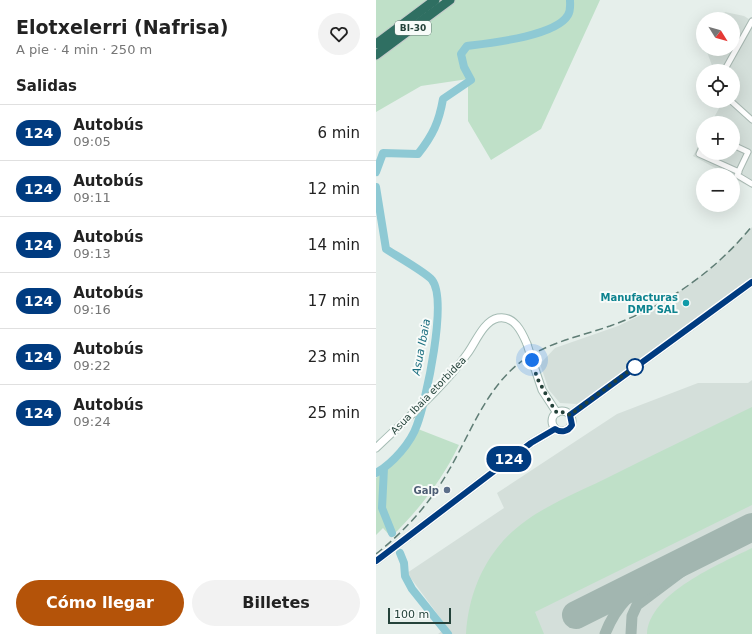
<!DOCTYPE html>
<html lang="es">
<head>
<meta charset="utf-8">
<style>
	:root { --surface:#fff; --page:#f2f2f2; --text:#222; --muted:#767676; --line:#e0e0e0; --accent:#b45309 }
	body { margin:0; font-family:"DejaVu Sans",sans-serif; background:var(--page); color:var(--text); height:100vh; display:flex; flex-direction:column; font-size:15px; white-space:nowrap }
	* { box-sizing:border-box; margin:0 }
	p { font-size:13px; color:var(--muted) }
	.icon { flex:none; width:22px; height:22px; fill:none; stroke:currentColor; stroke-width:2; stroke-linecap:round; stroke-linejoin:round }
	.map { position:relative; flex:1; overflow:hidden }
	.details { display:flex; flex-direction:column; background:var(--surface); width:376px }
	.details>* { flex:none }
	.badge { padding:0 8px; border-radius:13px; font-size:14px; line-height:26px }
	.needle { width:26px; rotate:127deg }
	.fabs { position:absolute; left:320px; top:12px; display:grid; gap:8px }
	.fabs a { display:grid; place-items:center; width:44px; height:44px; border-radius:50%; background:var(--surface); box-shadow:0 4px 16px #0002; font-size:20px }
	.scale { position:absolute; left:12px; bottom:10px; width:63px; box-sizing:border-box; padding-left:4px; border:2px solid #24423a; border-top:0; font-size:11px; line-height:14px; white-space:nowrap; color:#24423a; -webkit-text-stroke:3px #f7fbf9; paint-order:stroke }
	.you { position:absolute; width:20px; height:20px; margin:-10px; border:3px solid #fff; border-radius:50%; background:#1a73e8; box-shadow:0 0 0 6px #1a73e833 }
	.map>.badge { position:absolute; translate:-50% -50%; box-shadow:0 0 0 2px #fff }
	h2 { padding:0 16px; font-size:15px; line-height:36px }
	.round { display:grid; place-items:center; flex:none; width:42px; height:42px; border-radius:21px; background:var(--page) }
	.head { display:flex; align-items:center; justify-content:space-between; height:68px; padding:0 16px }
	h1 { font-size:19px; font-weight:700; line-height:30px }
	.button { display:flex; gap:8px; margin-top:auto; padding:8px 16px }
	.button a { flex:1; height:46px; border-radius:24px; background:var(--accent); color:#fff; font-size:16px; font-weight:700; line-height:46px; text-align:center }
	.button a+a { background:var(--page); color:var(--text) }
	ul { padding:0; list-style:none }
	li { display:flex; align-items:center; gap:12px; height:56px; padding:0 16px; border-top:1px solid var(--line) }
	li div { flex:1 }
	li b { display:block; font-size:15px }
	li em { font-style:normal }
	li .badge { min-width:44px; font-weight:700; text-align:center }
	main { display:flex; flex:1; min-height:0 }
	.map>svg:first-child { display:block }
	.built { fill:#d4dfda }
	.green { fill:#bfe0c8 }
	.lines { fill:none; stroke-linecap:round; stroke-linejoin:round }
	.river { stroke:#8ec9d4; stroke-width:8 }
	.taxiway { stroke:#a2b6b0; stroke-width:11 }
	.runway { stroke:#a2b6b0; stroke-width:28 }
	.street-casing { stroke:#a8b8b2; stroke-width:7 }
	.secondary-casing { stroke:#a4bbb3; stroke-width:9 }
	.highway-casing { stroke:#c2cac8; stroke-width:11 }
	.street { stroke:#fff; stroke-width:5 }
	.secondary { stroke:#fff; stroke-width:7 }
	.highway { stroke:#2f6f62; stroke-width:9 }
	.rail { stroke:#5f7d75; stroke-width:1.5; stroke-dasharray:8 4; stroke-linecap:butt }
	.secondary-bridge-casing { stroke:#a4bbb3; stroke-width:9; stroke-linecap:butt }
	.secondary-bridge { stroke:#fff; stroke-width:7 }
	.line-casing { stroke:#fff; stroke-width:9 }
	.line { stroke:#003b80; stroke-width:6 }
	.walk { stroke:#24423a; stroke-width:4; stroke-dasharray:0 7.2 }
	.culture-dot { fill:#0f9aa8; stroke:#f7fbf9; stroke-width:1.5 }
	.stop-dot { fill:#fff; stroke:#003b80; stroke-width:2 }
	.service-dot { fill:#5c6f8a; stroke:#f7fbf9; stroke-width:1.5 }
	.labels { text-anchor:middle; stroke-width:4; stroke-linejoin:round; paint-order:stroke }
	.shield { fill:#f7fbf9; stroke:#637a73; stroke-width:1 }
	.shield-label { font-size:9px; font-weight:bold; fill:#24423a }
	.culture-label { font-size:10px; font-weight:bold; fill:#0d838f; stroke:#f7fbf9; text-anchor:end }
	.street-label { font-size:10px; fill:#24423a; stroke:#f7fbf9 }
	.service-label { font-size:10px; font-weight:bold; fill:#4e5e75; stroke:#f7fbf9; text-anchor:end }
	.water-label { font-size:11px; font-style:italic; fill:#1c6f80; stroke:#f7fbf9 }
</style>
</head>
<body>
<main>
<section class="details">
<div class="head"><div><h1>Elotxelerri (Nafrisa)</h1><p>A pie · 4 min · 250 m</p></div><a class="round"><svg class="icon" aria-label="heart" viewBox="0 0 24 24"><path d="M12 20l-8-8c-3-5 5-10 8-4 3-6 11-1 8 4z"/></svg></a></div>
<h2>Salidas</h2>
<ul>
<li><span class="badge" style="background:#003b80;color:#fff">124</span><div><b>Autobús</b><p>09:05</p></div><em>6 min</em></li>
<li><span class="badge" style="background:#003b80;color:#fff">124</span><div><b>Autobús</b><p>09:11</p></div><em>12 min</em></li>
<li><span class="badge" style="background:#003b80;color:#fff">124</span><div><b>Autobús</b><p>09:13</p></div><em>14 min</em></li>
<li><span class="badge" style="background:#003b80;color:#fff">124</span><div><b>Autobús</b><p>09:16</p></div><em>17 min</em></li>
<li><span class="badge" style="background:#003b80;color:#fff">124</span><div><b>Autobús</b><p>09:22</p></div><em>23 min</em></li>
<li><span class="badge" style="background:#003b80;color:#fff">124</span><div><b>Autobús</b><p>09:24</p></div><em>25 min</em></li>
</ul>
<div class="button"><a>Cómo llegar</a><a>Billetes</a></div>
</section>
<div class="map">
<svg width="376" height="634" viewBox="0 0 376 634">
	<rect width="100%" height="100%" fill="#e6efeb"/>
	<!-- built -->
	<path class="built" d="M349,12L368,16L376,21V188L357,178V175H352L317,156L327,137V153H357V123H335L347,101H357V71H338L330,49H357V19H345Z
		M376,227V281L201,404L184,403L173,390L164,364L179,348L242,326L284,306L339,265Z
		M376,380V634H62L71,627L31,573L128,508L121,493L241,414L322,383H372Z"/>
	<!-- green -->
	<path class="green" d="M0,0H224L165,129L115,160L92,121V79L45,86L0,112Z
		M376,407V505L159,612L168,634H90C92,602 102,572 122,547C150,511 198,495 237,475C283,452 330,429 376,407Z
		M42,429L83,445C66,480 43,510 15,537L7,528L0,535V478L26,456Z
		M376,548V634H271C273,593 344,564 376,548Z"/>
	<g class="lines">
		<!-- river -->
		<path class="river" d="M0,172L7,153L42,154C57,135 63,122 67,99L95,80L88,67L85,54L91,46C115,43 180,36 192,15C195,10 194,5 194,0
			M0,187L10,249C19,255 51,273 56,280C72,300 50,401 41,425C35,443 16,464 0,473
			M8,468L6,508L16,533
			M24,553L28,563L29,576L36,589L72,634"/>
		<!-- taxiway -->
		<path class="taxiway" d="M229,634C240,605 258,589 284,573
			M255,634L256,616L261,605L337,548L357,537"/>
		<!-- runway -->
		<path class="runway" d="M200,615L376,527"/>
		<defs>
			<path id="street" d="M348,71L376,21
				M355,101L376,120
				M327,145L323,154L363,172
				M357,145L372,152L361,175L376,184"/>
			<path id="secondary" d="M156,360L166,390L181,413
				M176 421a10 10 0 1 1 20 0a10 10 0 1 1-20 0Z
				M194,415L376,282
				M0,448C29,420 68,387 91,354C99,344 107,321 122,318C138,315 146,332 151,344
				M0,561L155,443L179,429"/>
			<path id="highway" d="M0,44L59,0
				M0,55L74,0"/>
		</defs>
		<!-- street casing -->
		<use href="#street" class="street-casing"/>
		<!-- secondary casing -->
		<use href="#secondary" class="secondary-casing"/>
		<!-- highway casing -->
		<use href="#highway" class="highway-casing"/>
		<!-- street -->
		<use href="#street" class="street"/>
		<!-- secondary -->
		<use href="#secondary" class="secondary"/>
		<!-- highway -->
		<use href="#highway" class="highway"/>
		<!-- rail -->
		<path class="rail" d="M0,554C29,531 55,502 73,470C94,434 109,391 142,364C169,343 202,337 234,326C289,306 339,272 376,226"/>
		<defs>
			<path id="secondary-bridge" d="M151,344L156,360"/>
		</defs>
		<!-- secondary-bridge casing -->
		<use href="#secondary-bridge" class="secondary-bridge-casing"/>
		<!-- secondary-bridge -->
		<use href="#secondary-bridge" class="secondary-bridge"/>
	</g>
	<g class="lines">
		<defs>
			<path id="line" d="M0,561L155,443L179,429C185,433 192,432 196,425L194,415L376,282"/>
		</defs>
		<!-- line casing -->
		<use href="#line" class="line-casing"/>
		<!-- line -->
		<use href="#line" class="line"/>
		<!-- walk -->
		<path class="walk" d="M156,360L161,378L178,409L181,413L189,412L194,415L261,365L259,367"/>
	</g>
	<!-- markers -->
	<circle class="culture-dot" cx="310" cy="303" r="4"/>
	<circle class="stop-dot" cx="259" cy="367" r="8"/>
	<circle class="service-dot" cx="71" cy="490" r="4"/>
	<g class="labels">
		<!-- shield labels -->
		<rect class="shield" x="19" y="21" width="36" height="14" rx="3"/>
		<g class="shield-label">
			<text x="37" y="31">BI-30</text>
		</g>
		<!-- culture labels -->
		<g class="culture-label">
			<text x="302" y="301">Manufacturas<tspan x="302" dy="12">DMP SAL</tspan></text>
		</g>
		<!-- street labels -->
		<g class="street-label">
			<text transform="translate(52 395) rotate(-46)" y="4">Asua Ibaia etorbidea</text>
		</g>
		<!-- service labels -->
		<g class="service-label">
			<text x="63" y="494">Galp</text>
		</g>
		<!-- water labels -->
		<g class="water-label">
			<text transform="translate(45 347) rotate(-79)" y="4">Asua Ibaia</text>
		</g>
	</g>
</svg>
<div class="fabs">
<a><svg class="needle" viewBox="-14 -14 28 28"><path d="M0-13l5 13h-10z" fill="#e53935"/><path d="M0 13l5-13h-10z" fill="#767676"/></svg></a>
<a><svg class="icon" aria-label="locate" viewBox="0 0 24 24"><circle cx="12" cy="12" r="6"/><path d="M12 2v4M12 18v4M2 12h4M18 12h4"/></svg></a>
<a>+</a>
<a>−</a>
</div>
<div class="scale">100 m</div>
<div class="you" style="left:156px;top:360px"></div>
<b class="badge" style="left:133px;top:459px;background:#003b80;color:#fff">124</b>
</div>
</main>
</body>
</html>
